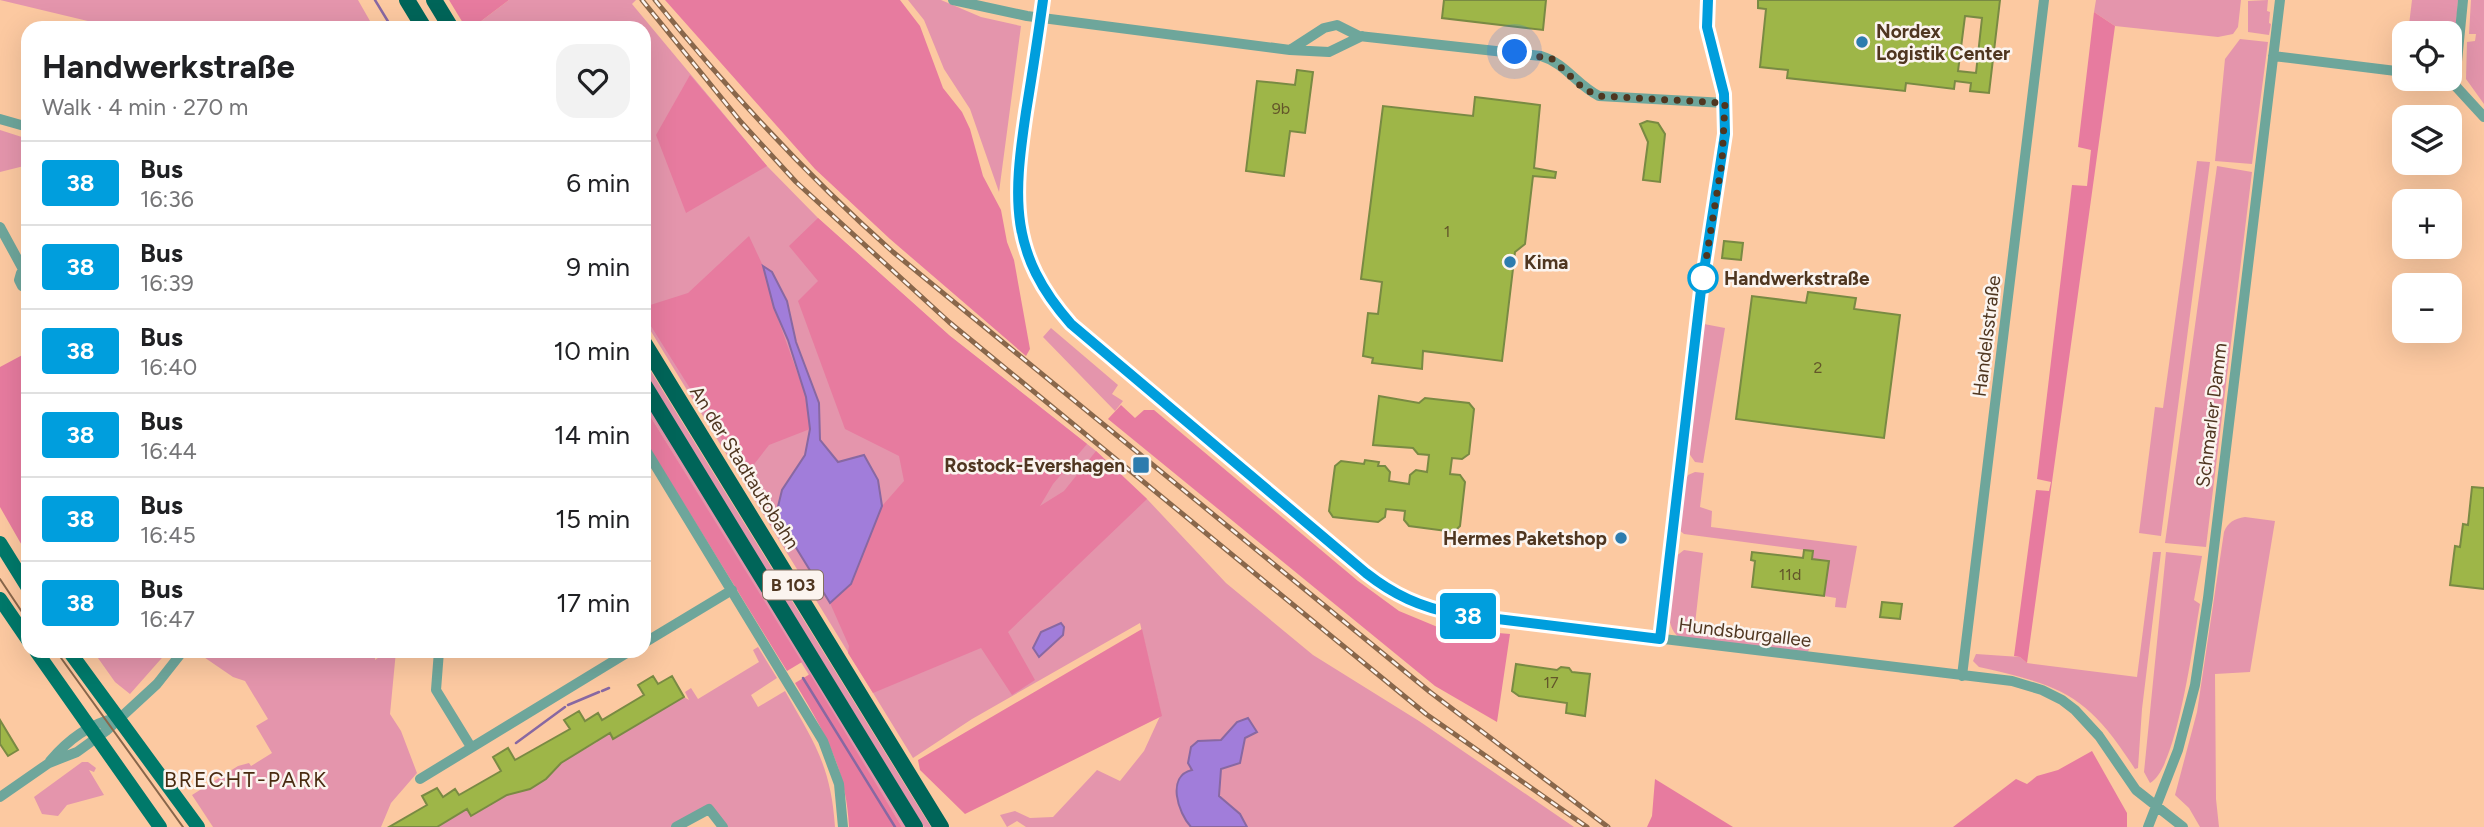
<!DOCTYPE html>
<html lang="en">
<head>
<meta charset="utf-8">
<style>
	:root { --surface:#fff; --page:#f2f2f2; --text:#202124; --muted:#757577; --line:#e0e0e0 }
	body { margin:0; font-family:Figtree,sans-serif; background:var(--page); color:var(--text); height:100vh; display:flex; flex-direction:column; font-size:26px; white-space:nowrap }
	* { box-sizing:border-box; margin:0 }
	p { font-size:23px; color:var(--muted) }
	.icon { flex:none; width:38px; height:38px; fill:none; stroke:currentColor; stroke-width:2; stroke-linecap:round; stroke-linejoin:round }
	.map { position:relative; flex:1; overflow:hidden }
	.side { position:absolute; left:21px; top:21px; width:630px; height:637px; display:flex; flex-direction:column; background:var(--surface); border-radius:21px; box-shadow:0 7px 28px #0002 }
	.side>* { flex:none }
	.badge { padding:0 14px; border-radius:5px; font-size:24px; line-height:46px }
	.controls { position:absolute; left:2392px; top:21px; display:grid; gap:14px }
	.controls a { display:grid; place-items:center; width:70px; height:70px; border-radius:14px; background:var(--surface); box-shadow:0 7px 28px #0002; font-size:35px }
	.you { position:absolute; width:35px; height:35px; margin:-18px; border:5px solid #fff; border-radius:50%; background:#1a73e8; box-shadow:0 0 0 10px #1a73e833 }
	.map>.badge { position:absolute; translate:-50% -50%; box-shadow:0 0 0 4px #fff }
	.round { display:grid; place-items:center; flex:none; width:74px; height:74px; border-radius:21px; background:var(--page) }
	.headline { display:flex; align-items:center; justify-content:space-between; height:119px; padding:0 21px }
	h1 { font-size:33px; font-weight:700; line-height:52px }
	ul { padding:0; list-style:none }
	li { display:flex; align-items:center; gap:21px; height:84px; padding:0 21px; border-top:2px solid var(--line) }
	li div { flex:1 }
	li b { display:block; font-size:26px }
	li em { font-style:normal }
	li .badge { min-width:77px; font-weight:700; text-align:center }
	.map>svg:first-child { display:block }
	.green { fill:#e495ac }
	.forest { fill:#e77b9f }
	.water { fill:#a17dda; stroke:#8868a2; stroke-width:2 }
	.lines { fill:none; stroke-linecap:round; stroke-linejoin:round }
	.stream { stroke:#8868a2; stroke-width:2.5 }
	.building { fill:#9eb648; stroke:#798a43; stroke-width:2; fill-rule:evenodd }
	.minor { stroke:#6ea69b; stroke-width:10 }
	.major { stroke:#00796a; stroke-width:14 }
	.highway { stroke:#006559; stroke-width:16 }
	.tram { stroke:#89674b; stroke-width:2 }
	.rail-casing { stroke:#89674b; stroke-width:5 }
	.rail { stroke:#fbf4ef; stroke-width:2.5; stroke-dasharray:8; stroke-linecap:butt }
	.line-casing { stroke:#fff; stroke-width:16 }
	.line { stroke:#009edd; stroke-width:10 }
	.walk { stroke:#4f3620; stroke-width:7; stroke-dasharray:0 12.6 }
	.poi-dot { fill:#2d7cae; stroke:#fbf4ef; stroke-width:2.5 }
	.stop-dot { fill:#fff; stroke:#009edd; stroke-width:3.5 }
	.labels { text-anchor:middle; stroke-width:5; stroke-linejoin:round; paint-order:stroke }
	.number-label { font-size:16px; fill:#63562a }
	.shield { fill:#fbf4ef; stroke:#836f5e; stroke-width:2 }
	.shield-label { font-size:18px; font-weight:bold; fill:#4f3620 }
	.poi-label { font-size:19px; font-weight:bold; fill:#4f3620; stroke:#fbf4ef; text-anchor:start }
	.stop-label { font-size:19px; font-weight:bold; fill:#4f3620; stroke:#fbf4ef; text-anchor:start }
	.street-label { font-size:19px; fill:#4f3620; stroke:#fbf4ef }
	.neighbourhood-label { font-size:21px; letter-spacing:2px; fill:#492b10; stroke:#fbf4ef }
</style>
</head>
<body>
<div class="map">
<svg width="2484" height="827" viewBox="0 0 2484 827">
	<rect width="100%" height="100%" fill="#fcc9a1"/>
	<!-- green -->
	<path class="green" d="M0,0H358L374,28H117Z
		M509,0H636L632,4L767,166L818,218L950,336L1096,451L1147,499L1226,583L1313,655L1419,721L1574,827H1247L1240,814L1219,796L1221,740L1198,741L1192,770L1188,825L1191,827H1026L1017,821L1007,827L1000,815L1015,811L1030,818L1053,817L1097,770L1120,781L1144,751L1161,714L1140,623L972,719L913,758L644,320V28H472Z
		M908,0H941L981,17L1021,26L999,192L970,109L944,69L924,20Z
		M2096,0H2241L2238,27L2233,34L2218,37L2115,26L2094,12Z
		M2268,0L2267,11L2270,12L2269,23L2271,24L2269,35L2248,32V1Z
		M2412,0H2458L2454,52L2450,64V33H2408Z
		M2471,0H2484V104L2466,79L2467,42L2475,41L2476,34H2469Z
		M2240,39L2268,42L2252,164L2215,161L2225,59Z
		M0,130L28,139V165L0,172Z
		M2197,161L2210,162L2161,536L2139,533L2155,407L2163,408Z
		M2217,166L2252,172L2206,547L2165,543Z
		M1704,324L1725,328L1703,463L1695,462L1688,452V445Z
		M1051,328L1118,385L1112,394L1123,401L1115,411L1043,337Z
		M644,360L931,827H924L644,371Z
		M644,398L908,827H902L644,406Z
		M1695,472L1704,473L1700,507L1712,511L1711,527L1857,546L1846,608L1835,607L1836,598L1824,596L1828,561L1812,559L1813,551L1684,534L1679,530L1684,484L1688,475Z
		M2245,517L2275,521L2250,672L2215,674L2216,799L2219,827H2200L2189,808L2175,795L2197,712L2224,532C2228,522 2234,519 2245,517Z
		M1684,550L1703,553L1695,624L1698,625V629L1811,642L1808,652L1679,637C1660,624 1672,578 1675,557Z
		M2153,552H2161L2142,709L2138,768L2135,769C2087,694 2063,686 1979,667L1973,661L1976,654L2020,657L2027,663L2137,677Z
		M2166,552L2202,556L2194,600L2200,604C2194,637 2177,770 2150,783L2144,772Z
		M758,647L777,678L751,695L758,707L785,691C814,742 831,766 835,827H723L714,812L676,827H437L444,823L443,820L467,809L472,816L507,795L530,788L546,779L561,763L597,742L596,739L610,733L614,739L631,725L633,727L684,697L689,700L685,692L691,688L698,699L759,662L753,650Z
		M93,651H168L130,694L115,682Z
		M195,651H375V660L388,651H396L390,714L401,731L417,773L391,803L381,827H213L192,795L238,766L249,763L251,766L272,753L256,726L268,719L245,681L233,677Z
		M82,762H88L96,768L94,772L89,770L104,795L67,805L58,816L42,814L34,797Z"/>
	<!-- forest -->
	<path class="forest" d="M449,0H509L472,28H466Z
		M665,0H900L920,26L943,88L962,112L970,129L983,176L1001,210L1007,242L1014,260L1030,349L1026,356L890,239L815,169Z
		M2094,12L2115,26L2027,663L2020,657L2014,656L2036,490L2049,491L2051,482L2037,479L2072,185L2087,186L2091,150L2078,147Z
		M690,75L767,166L686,213L656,135Z
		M818,218L950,336L1087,444L1053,484L1040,506L1064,491L1096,451L1147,499L1008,632L1035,680L1012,695L981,648L873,693L848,653L849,646L830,603L851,584L882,506L904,481L899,456L845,429L798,301L818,281L789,246Z
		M749,236L763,266L774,308L806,397L810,429L769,445L745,476L644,315V307L688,293Z
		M28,352L25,435L28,437V556L0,507V367Z
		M1121,405L1135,418L1144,410H1154L1358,581L1399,611L1440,628L1510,634L1497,722L1435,686L1108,419Z
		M644,406L802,662L787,671L644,439Z
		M1142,629L1162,716L965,814L920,770L918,760Z
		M810,674L893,812L902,827H849C846,768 825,733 795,683Z
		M2092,751L2127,813V827H1953L2016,779L2027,784L2037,776L2058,770Z
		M1655,779L1733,827H1647L1652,816Z"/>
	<!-- water -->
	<path class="water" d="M763,266L772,272L787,301L796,342L819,403L820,440L838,462L864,455L878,480L882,506L851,584L830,603L776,515L782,490L805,455L810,429L806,397L788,340L774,308Z
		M1061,623L1064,627L1063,635L1039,657L1033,648L1041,632Z
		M1248,718L1257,732L1245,738L1240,763L1221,769L1219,796L1240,814L1247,827H1191C1178,813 1166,776 1192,770L1188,763L1191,747L1198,741L1221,740L1237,722Z"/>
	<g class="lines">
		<!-- stream -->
		<path class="stream" d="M375,0L392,28
			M803,678L895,827
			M602,691L609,688
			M568,705L599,692
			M516,743L565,707"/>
	</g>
	<!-- building -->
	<path class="building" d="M1444,0H1546L1543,30L1442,18Z
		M1758,0H2000L1989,93L1970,91L1971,83L1955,81L1954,89L1906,83L1905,91L1787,78L1788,70L1760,67L1766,9L1758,8ZM1965,16L1982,18L1976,73L1958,71Z
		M1297,70L1313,72L1305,133L1290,131L1284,176L1246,171L1257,81L1295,85Z
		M1475,97L1540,105L1534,168L1556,172L1555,178L1533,176L1525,244L1515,252L1502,361L1423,351L1422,369L1372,363L1373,358L1363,356L1368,313L1378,314L1382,282L1361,279L1383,106L1473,116Z
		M1647,121L1658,123L1665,134L1660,182L1643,180L1648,142L1640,124Z
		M1724,241L1743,243L1741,260L1722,258Z
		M1808,292L1856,298L1854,309L1900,315L1884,438L1736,419L1752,296L1806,303Z
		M1379,396L1419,403L1425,398L1469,403L1474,409L1469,454L1462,459L1452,458L1450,474L1460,475L1465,482L1460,526L1454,532L1409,526L1404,520L1405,511L1386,509L1385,517L1378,522L1333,517L1329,511L1335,466L1341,461L1364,464L1365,460L1379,462L1378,466H1385L1390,472L1389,481L1409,484L1410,475L1416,470L1427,472L1429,455L1418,454L1413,448L1373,445Z
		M2472,487L2484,488V589L2450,585L2455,546L2460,547L2463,524L2468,525Z
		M1804,550L1813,551L1812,559L1829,561L1824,596L1752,587L1755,561L1751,560L1752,552L1803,558Z
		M1882,602L1902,604L1900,619L1880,617Z
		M1516,664L1557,670L1561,667L1569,668L1572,672L1590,674L1585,716L1566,713L1567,703L1519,696L1512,691Z
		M653,676L658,684L672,676L684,697L613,739L610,733L561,763L546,779L530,789L507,795L471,816L467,809L437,827H389L427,805L422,796L437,788L443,797L455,789L459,795L501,771L493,757L508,748L515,760L570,729L564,720L579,711L585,721L598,713L602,720L644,695L638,685Z
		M0,720L18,750L8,756L0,744Z"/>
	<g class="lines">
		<!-- minor -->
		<path class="minor" d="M953,0L1027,16L1290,50L1329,52L1362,36
			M1043,0L1016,187C1016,248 1043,297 1086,339L1390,591L1419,605L1456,614L2012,681L2042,690L2062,700L2075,710L2099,736L2136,790L2183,827
			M1290,50L1324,28L1337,25L1359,36L1541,56C1565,63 1577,85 1599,96L1725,103
			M2273,56L2404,72
			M2450,80L2484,117
			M2455,82L2463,0
			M0,119L28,127
			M0,227L24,271
			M28,269L21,273L19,280L22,286L28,289
			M644,447L823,741L839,784L843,827
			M1660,639L1701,290L1725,134L1724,94L1707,27L1708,0
			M644,643L732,590
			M439,651L436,690L471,747
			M1962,676L2044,0
			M50,761C69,739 89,724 117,718
			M420,779L630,651
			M0,797L49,763L77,752L106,731L157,684L183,651
			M676,827L709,809L723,827
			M2148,827L2178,750L2195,685L2208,598L2280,0"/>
		<!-- major -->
		<path class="major" d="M0,543L28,588
			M0,599L28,640
			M36,651L160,827
			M69,651L198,827"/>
		<!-- highway -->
		<path class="highway" d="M407,0L424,28
			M434,0L451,28
			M644,343L941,827
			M644,385L915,827"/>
		<!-- tram -->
		<path class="tram" d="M0,579L28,621
			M56,651L183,827"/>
		<defs>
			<path id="rail" d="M642,0L741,122L796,182L949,322L1426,714L1587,827
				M655,0C728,90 806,175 893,252L1430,692L1608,827"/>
		</defs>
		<!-- rail casing -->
		<use href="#rail" class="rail-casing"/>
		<!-- rail -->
		<use href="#rail" class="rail"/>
	</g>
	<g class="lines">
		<defs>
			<path id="line" d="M1043,0C1038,37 1032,75 1026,112C1013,199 1009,254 1071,324L1366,573C1394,595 1420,607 1456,614L1660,639L1701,290L1725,134L1724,94L1707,27L1708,0"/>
		</defs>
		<!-- line casing -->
		<use href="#line" class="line-casing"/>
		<!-- line -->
		<use href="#line" class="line"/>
		<!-- walk -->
		<path class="walk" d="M1515,52L1552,59L1584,89L1599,96L1725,103L1722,162L1703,278"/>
	</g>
	<!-- markers -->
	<g class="poi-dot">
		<circle cx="1862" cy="42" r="7"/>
		<circle cx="1510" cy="262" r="7"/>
		<rect x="1132" y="456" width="18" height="18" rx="3.5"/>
		<circle cx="1621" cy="538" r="7"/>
	</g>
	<circle class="stop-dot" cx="1703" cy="278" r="14"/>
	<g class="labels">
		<!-- number labels -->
		<g class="number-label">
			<text x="1281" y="114">9b</text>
			<text x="1447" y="237">1</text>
			<text x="1818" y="373">2</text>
			<text x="1790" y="580">11d</text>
			<text x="1551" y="688">17</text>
		</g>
		<!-- shield labels -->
		<rect class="shield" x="763" y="570.5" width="60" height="29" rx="5"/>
		<g class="shield-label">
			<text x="793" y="591">B 103</text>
		</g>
		<!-- poi labels -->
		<g class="poi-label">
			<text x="1876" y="38">Nordex<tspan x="1876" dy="22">Logistik Center</tspan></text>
			<text x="1524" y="269">Kima</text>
			<text x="1125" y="472" text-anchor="end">Rostock-Evershagen</text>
			<text x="1607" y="545" text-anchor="end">Hermes Paketshop</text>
		</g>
		<!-- stop labels -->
		<g class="stop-label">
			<text x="1724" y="285">Handwerkstraße</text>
		</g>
		<!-- street labels -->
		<g class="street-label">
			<text transform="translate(1986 336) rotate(-83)" y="7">Handelsstraße</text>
			<text transform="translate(2211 415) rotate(-83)" y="7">Schmarler Damm</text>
			<text transform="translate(745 467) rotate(58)" y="7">An der Stadtautobahn</text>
			<text transform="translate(1745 632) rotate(7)" y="7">Hundsburgallee</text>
		</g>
		<!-- neighbourhood labels -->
		<g class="neighbourhood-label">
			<text x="246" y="787">BRECHT-PARK</text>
		</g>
	</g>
</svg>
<div class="controls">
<a><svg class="icon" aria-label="locate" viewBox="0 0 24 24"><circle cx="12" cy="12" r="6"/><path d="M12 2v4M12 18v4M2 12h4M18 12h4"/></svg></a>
<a><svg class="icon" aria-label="layers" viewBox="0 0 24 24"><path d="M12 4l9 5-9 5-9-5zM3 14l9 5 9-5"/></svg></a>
<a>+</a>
<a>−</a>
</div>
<div class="you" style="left:1515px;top:52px"></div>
<b class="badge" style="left:1468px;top:616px;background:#009edd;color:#fff">38</b>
<section class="side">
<div class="headline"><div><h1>Handwerkstraße</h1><p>Walk · 4 min · 270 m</p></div><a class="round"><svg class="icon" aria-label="heart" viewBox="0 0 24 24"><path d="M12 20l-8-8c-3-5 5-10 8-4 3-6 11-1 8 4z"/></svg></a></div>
<ul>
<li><span class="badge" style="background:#009edd;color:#fff">38</span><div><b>Bus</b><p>16:36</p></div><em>6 min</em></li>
<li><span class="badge" style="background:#009edd;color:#fff">38</span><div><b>Bus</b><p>16:39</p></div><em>9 min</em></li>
<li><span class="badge" style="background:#009edd;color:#fff">38</span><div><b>Bus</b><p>16:40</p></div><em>10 min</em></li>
<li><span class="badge" style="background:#009edd;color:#fff">38</span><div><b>Bus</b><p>16:44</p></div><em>14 min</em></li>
<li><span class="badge" style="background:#009edd;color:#fff">38</span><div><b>Bus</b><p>16:45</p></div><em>15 min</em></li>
<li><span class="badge" style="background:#009edd;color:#fff">38</span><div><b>Bus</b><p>16:47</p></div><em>17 min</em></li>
</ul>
</section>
</div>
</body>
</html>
